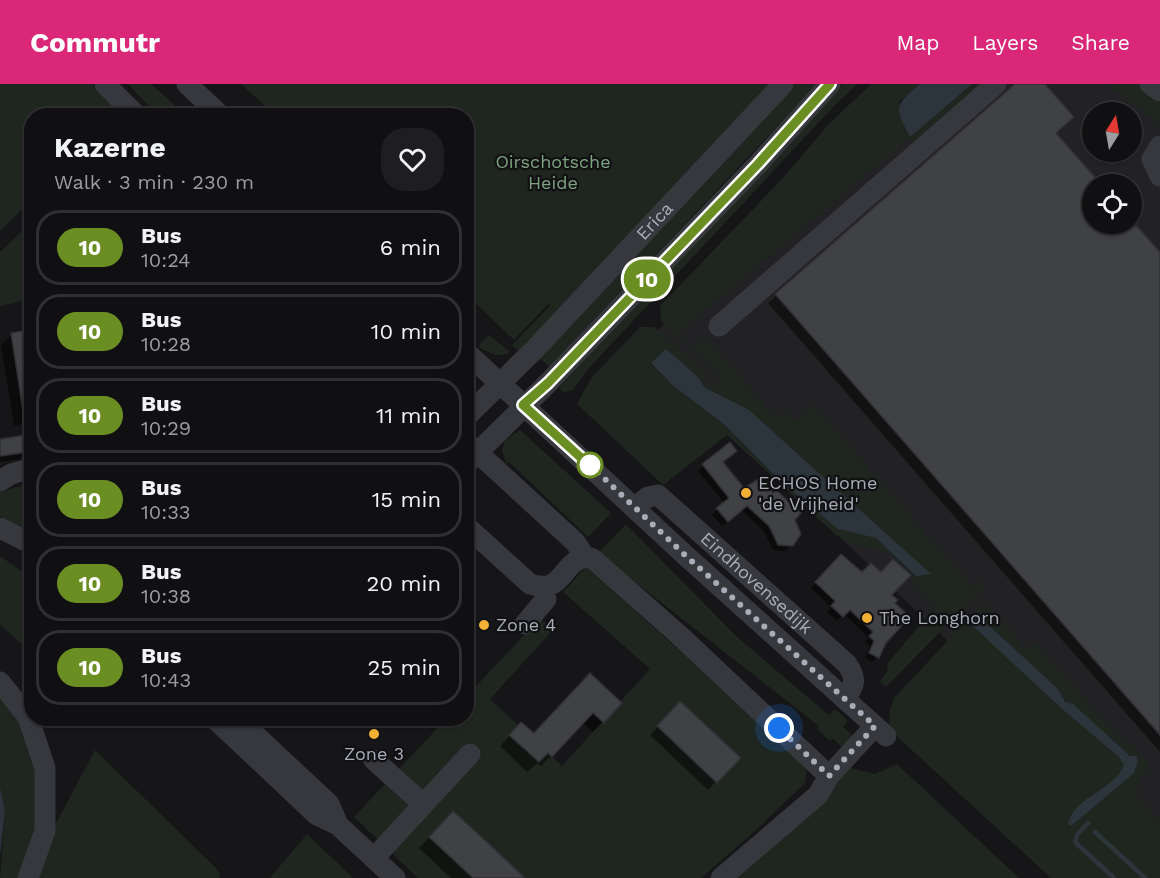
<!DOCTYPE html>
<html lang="en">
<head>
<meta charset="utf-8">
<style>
	:root { --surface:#101012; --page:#1e1e20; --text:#f1f3f6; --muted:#9c9d9f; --line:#303032; --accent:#db2777 }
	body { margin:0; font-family:"Work Sans",sans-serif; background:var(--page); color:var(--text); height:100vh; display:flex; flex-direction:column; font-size:22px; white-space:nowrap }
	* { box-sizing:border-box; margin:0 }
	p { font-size:20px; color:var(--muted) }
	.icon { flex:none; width:33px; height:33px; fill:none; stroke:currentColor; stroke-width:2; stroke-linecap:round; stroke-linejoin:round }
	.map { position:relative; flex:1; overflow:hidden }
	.panel { position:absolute; left:24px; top:24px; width:450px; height:618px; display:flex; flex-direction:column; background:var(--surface); border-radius:24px; box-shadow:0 2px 4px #0004,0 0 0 2px var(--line) }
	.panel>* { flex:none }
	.badge { padding:0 12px; border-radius:20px; font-size:21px; line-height:39px }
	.needle { width:39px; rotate:11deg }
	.tools { position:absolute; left:1082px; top:18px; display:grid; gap:12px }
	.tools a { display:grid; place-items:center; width:60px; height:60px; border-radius:50%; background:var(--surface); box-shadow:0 2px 4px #0004,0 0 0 2px var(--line); font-size:30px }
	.you { position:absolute; width:30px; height:30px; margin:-15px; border:4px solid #fff; border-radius:50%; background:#1a73e8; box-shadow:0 0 0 9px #1a73e833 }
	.map>.badge { position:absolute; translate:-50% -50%; box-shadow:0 0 0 3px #fff }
	.round { display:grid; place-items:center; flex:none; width:63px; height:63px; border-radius:24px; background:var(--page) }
	.summary { display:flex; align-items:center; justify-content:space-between; height:102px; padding:0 30px }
	h1 { font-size:28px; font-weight:700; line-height:45px }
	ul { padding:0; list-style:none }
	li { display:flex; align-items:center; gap:18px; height:75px; margin:0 12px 9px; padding:0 18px; border:3px solid var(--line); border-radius:24px }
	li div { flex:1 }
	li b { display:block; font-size:22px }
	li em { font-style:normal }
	li .badge { min-width:66px; font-weight:700; text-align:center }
	header { display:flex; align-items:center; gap:36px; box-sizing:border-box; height:84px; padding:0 30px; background:var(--accent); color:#fff }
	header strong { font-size:28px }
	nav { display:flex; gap:33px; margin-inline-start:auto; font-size:21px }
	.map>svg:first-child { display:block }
	.built { fill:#222225; fill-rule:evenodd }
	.green { fill:#1e261f; fill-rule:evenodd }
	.water { fill:#2c353c }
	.shadow { fill:#0007 }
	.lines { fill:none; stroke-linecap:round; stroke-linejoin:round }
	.stream { stroke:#2c353c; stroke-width:4.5 }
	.building { fill:#404145; stroke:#303034; stroke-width:1.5 }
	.minor { stroke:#37383d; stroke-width:21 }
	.line-casing { stroke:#fff; stroke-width:14 }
	.line { stroke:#6b8e23; stroke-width:9 }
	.walk { stroke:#a8adb8; stroke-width:6; stroke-dasharray:0 10.8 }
	.stop-dot { fill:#fff; stroke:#6b8e23; stroke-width:3 }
	.poi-dot { fill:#f2b134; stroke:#111113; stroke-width:2 }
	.labels { text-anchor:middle; stroke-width:4.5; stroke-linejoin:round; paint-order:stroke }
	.park-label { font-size:18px; fill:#7fa381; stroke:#111113 }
	.street-label { font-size:18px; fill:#a8adb8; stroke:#111113 }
	.poi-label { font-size:18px; fill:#a8adb8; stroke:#111113; text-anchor:start }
</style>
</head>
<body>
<header>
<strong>Commutr</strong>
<nav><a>Map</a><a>Layers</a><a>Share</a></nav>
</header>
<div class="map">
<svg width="1160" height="794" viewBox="0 0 1160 794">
	<rect width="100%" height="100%" fill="#161618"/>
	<!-- built -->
	<path class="built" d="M936,0H1160V762L641,261ZM1092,28H1131V68H1092ZM1092,100H1131V140H1092Z"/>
	<!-- green -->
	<path class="green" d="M0,0H92L123,30L32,32L31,117L0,147Z
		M128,0H151L186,31H157Z
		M241,0H775L519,267L512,261L551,221L548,220L514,256L467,211L466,32L275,31Z
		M794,0H817L550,283L539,274Z
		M843,0H858L835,21L589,284L573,306L564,309L559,304L787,56Z
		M871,0H920L899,18L910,52L972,0H983L915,59L910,53L679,248L692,264L705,253L776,334L785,327L796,336L813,321L973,504L982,498L985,502L886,603L880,597L888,587L887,580L936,522L912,500L916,493L888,468L851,460L836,451L727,351L663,401L577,320L592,293L640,243H654L707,291L703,296L712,304L723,294L661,237L660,222L783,94L829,40ZM666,265L697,292L705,304L718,309L921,493L876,454L838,445L777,394L725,341L672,301L651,280Z
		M1107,0H1142L1160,16V42L1117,5L1113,7Z
		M31,138V215L0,222V168Z
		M489,251L510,268C499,275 488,269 478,262Z
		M520,346L611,429L588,453L509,378L506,380L502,366L505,356Z
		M31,399V448L0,432V408Z
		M626,440L737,553L829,631L835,625L848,637L843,643L859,657L847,667L833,655L830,657L817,645L819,642L598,469Z
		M0,472L31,494V568L0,541Z
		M586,483L802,676L807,685L805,699L754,748L701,794H418L354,733L446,635L466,634L467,612L540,534L553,546L490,615L562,682L650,585L563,508Z
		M984,518L1025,565L1034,558L1097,629L1149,679L1150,685L1137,696L1141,702L1133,708L1160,739V794H1051L889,645L890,625L894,614Z
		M0,600L37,667L35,757L21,794H0L5,727L0,703Z
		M95,666L216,784L220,790L219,794H34L54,743Z
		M897,680L1019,794H721L839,681L875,690Z
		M307,750L353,794H270Z"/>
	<!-- water -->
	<path class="water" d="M920,0H972L910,53C894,22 894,22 920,0Z
		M666,265L697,292L705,304L749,326L931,490L916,492L876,454L838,445L777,394L725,341L672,301L651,279Z
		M975,534L982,535L1058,605L1065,618L1073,620L1130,672H1136L1138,676L1134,689L1071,742L1068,740C1074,712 1115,706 1124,681L1119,673L1061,624L973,542Z
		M0,703L5,727L0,772Z"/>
	<!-- shadow -->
	<path class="shadow" d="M1017,0H1043L1054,49L1099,100H1092V140H1131V137L1160,170V668L768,219Z
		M12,250L32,277V337L14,342L1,261Z
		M0,356L27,367L19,375L0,378Z
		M730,360L722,379L744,406L793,436L791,461L786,467L773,466L764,447L741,426L722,442L712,431L724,419L698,387Z
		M841,472L890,511L884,559L873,578L865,574L870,562L865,558L869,554L844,530L837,537L827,528L831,523L811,504Z
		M580,601L620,619L593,648L582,638L541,682L537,679L527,688L500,662L521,640L533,651Z
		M680,620L738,674L708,706L650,651Z
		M443,739L523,794H451L419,764Z"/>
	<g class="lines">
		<!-- stream -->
		<path class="stream" d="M1088,739L1077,751L1075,758L1114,794
			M1095,748L1145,794"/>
	</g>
	<!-- building -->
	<path class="building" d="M1015,0H1045L1074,33L1056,49L1101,100H1092V140H1135L1160,168V651L775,210Z
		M28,246L32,268V333H24L11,249Z
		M26,351L28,368L0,372V355Z
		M730,358L737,367L723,378L744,404L760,394L773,409L776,406L801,429L795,436L801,450L793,462L778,461L769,442L747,422L728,438L716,424L729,414L702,380Z
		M841,470L862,488L871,479L881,488L893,475L911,491L892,511L898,516L895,519L910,533L886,559L879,574L869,569L874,557L869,552L873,548L850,526L843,533L831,522L835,517L815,498Z
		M590,589L622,619L604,639L593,629L552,673L548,669L539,678L509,651L521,638L534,649Z
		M680,617L741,674L717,699L657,642Z
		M453,727L487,758L525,794H473L429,753Z"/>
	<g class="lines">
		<!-- minor -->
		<g class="minor">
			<path d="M105,0L137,32"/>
			<path d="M187,0L221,32"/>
			<path d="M1150,0L1160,7"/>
			<path d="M1160,62L1152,75L1160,92"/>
			<path d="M719,242L996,0"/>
			<path d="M466,268L685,471L886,652"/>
			<path id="s1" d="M466,333L535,265L783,0"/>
			<path d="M466,358L575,458L585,473L593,475L679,551L829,692"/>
			<path d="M466,380L548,299L758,80L830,0"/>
			<path d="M0,397L11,390L32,384"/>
			<path id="s2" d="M634,424L648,413L658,411L847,580C857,595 855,601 845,615"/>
			<path d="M466,442L530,500C563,511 560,480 585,473"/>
			<path d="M0,444L32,460"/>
			<path d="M525,540L546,515"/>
			<path d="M0,598L28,633L45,684V747L28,794"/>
			<path d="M214,634L317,731L338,741L395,794"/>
			<path d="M237,634L329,720L338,741"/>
			<path d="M374,676L423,720"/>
			<path d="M374,774L470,670"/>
			<path d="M721,794L818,711L829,692L875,642"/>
		</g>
	</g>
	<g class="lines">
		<defs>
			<path id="line" d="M590,382L523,321L548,299L758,80L830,0"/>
		</defs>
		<!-- line casing -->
		<use href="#line" class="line-casing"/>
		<!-- line -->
		<use href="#line" class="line"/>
		<!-- walk -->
		<path class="walk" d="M590,381L685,471L875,642L829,692L779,644"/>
	</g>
	<!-- markers -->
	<circle class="stop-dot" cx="590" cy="381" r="12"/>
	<g class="poi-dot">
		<circle cx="746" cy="409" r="6"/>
		<circle cx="867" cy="534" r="6"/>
		<circle cx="484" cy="541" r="6"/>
		<circle cx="374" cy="650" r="6"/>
	</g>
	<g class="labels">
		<!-- park labels -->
		<g class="park-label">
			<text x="553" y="84">Oirschotsche<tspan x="553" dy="21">Heide</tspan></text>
		</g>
		<!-- street labels -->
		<g class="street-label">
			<text dy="6" stroke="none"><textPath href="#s1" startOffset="272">Erica</textPath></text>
			<text dy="6" stroke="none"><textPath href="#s2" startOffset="160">Eindhovensedijk</textPath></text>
		</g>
		<!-- poi labels -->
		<g class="poi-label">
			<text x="758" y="405">ECHOS Home<tspan x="758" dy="21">'de Vrijheid'</tspan></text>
			<text x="879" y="540">The Longhorn</text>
			<text x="496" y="547">Zone 4</text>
			<text x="374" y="676" text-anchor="middle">Zone 3</text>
		</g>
	</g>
</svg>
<div class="tools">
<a><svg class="needle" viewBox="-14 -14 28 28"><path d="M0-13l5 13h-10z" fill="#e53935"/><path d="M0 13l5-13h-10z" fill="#9c9d9f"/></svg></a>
<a><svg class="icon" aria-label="locate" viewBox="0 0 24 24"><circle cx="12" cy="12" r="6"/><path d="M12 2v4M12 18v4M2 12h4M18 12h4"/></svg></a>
</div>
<div class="you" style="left:779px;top:644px"></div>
<b class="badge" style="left:647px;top:195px;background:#6b8e23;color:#fff">10</b>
<section class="panel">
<div class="summary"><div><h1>Kazerne</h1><p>Walk · 3 min · 230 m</p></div><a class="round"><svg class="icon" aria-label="heart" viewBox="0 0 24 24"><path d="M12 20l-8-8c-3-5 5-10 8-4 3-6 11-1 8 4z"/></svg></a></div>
<ul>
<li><span class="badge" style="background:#6b8e23;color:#fff">10</span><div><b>Bus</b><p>10:24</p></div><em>6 min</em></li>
<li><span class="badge" style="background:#6b8e23;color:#fff">10</span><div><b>Bus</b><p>10:28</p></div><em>10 min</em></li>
<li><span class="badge" style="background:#6b8e23;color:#fff">10</span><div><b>Bus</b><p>10:29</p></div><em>11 min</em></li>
<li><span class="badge" style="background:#6b8e23;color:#fff">10</span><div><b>Bus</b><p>10:33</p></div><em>15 min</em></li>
<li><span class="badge" style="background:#6b8e23;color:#fff">10</span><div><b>Bus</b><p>10:38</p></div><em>20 min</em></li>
<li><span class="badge" style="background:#6b8e23;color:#fff">10</span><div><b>Bus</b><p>10:43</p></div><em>25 min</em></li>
</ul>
</section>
</div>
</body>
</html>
